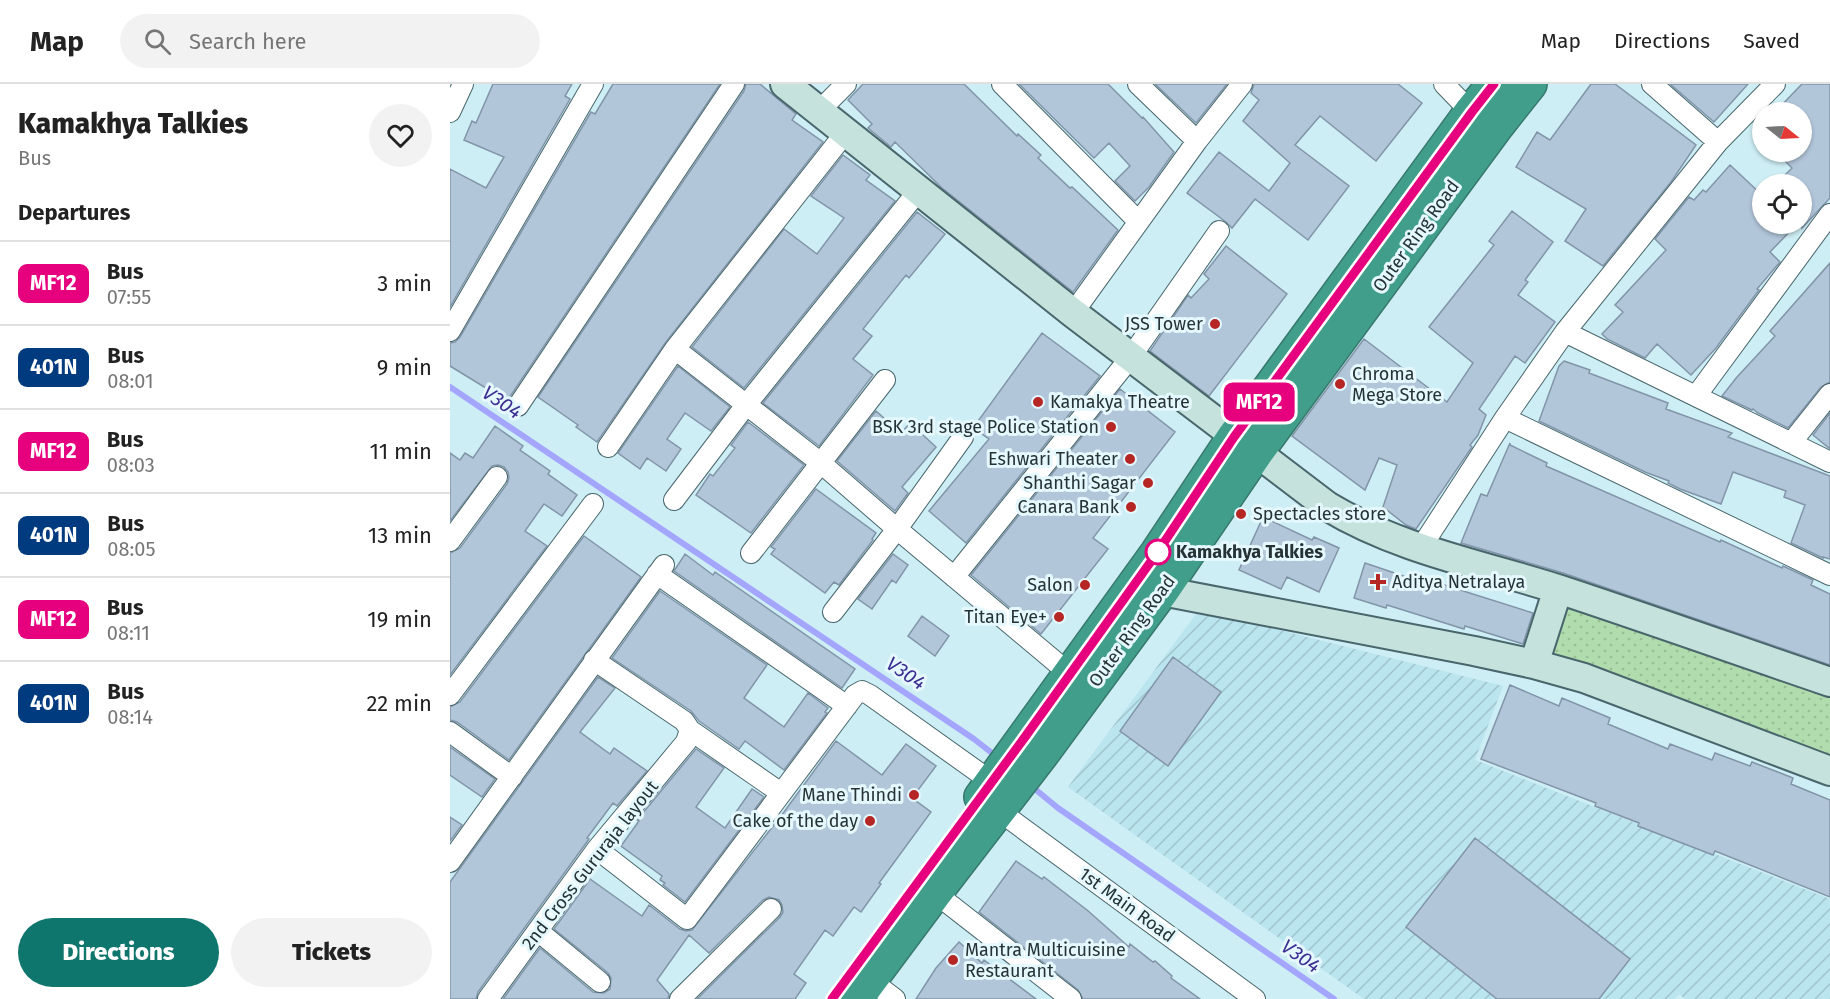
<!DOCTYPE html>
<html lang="en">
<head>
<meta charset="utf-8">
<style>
	:root { --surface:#fff; --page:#f2f2f2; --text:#222; --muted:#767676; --line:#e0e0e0; --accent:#0f766e }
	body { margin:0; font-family:"Fira Sans",sans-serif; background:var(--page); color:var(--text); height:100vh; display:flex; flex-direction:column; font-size:22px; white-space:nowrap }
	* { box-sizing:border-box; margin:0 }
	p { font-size:20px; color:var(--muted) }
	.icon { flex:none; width:33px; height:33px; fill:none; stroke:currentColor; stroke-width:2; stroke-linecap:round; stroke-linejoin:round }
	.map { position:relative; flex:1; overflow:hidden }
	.side { display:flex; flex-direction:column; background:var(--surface); width:450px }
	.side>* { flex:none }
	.badge { padding:0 12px; border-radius:9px; font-size:21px; line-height:39px }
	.needle { width:39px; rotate:108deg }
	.tools { position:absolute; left:1302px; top:18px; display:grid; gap:12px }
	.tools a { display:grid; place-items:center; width:60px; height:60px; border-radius:50%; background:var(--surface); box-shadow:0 2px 4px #0004; font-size:30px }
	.map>.badge { position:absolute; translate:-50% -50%; box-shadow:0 0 0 3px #fff }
	h2 { padding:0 18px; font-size:22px; line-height:54px }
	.round { display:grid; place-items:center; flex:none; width:63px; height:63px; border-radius:32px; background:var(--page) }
	.headline { display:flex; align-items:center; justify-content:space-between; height:102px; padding:0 18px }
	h1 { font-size:28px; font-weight:800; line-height:45px }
	.button { display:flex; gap:12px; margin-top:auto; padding:12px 18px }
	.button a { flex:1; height:69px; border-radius:36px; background:var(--accent); color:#fff; font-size:24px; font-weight:800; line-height:69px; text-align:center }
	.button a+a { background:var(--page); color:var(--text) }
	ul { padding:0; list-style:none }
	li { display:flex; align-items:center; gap:18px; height:84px; padding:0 18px; border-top:2px solid var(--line) }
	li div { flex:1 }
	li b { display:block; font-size:22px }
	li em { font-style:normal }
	li .badge { min-width:66px; font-weight:700; text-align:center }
	header { display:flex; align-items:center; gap:36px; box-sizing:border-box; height:84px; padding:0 30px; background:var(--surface); border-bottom:2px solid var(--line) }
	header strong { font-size:28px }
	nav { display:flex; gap:33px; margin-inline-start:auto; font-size:21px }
	.search { width:420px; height:54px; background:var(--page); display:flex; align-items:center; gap:15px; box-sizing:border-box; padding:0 21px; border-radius:33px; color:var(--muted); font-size:22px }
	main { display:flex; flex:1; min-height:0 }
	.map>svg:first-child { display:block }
	.industrial { fill:url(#industrial-furrows) }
	.park { fill:url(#park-dots) }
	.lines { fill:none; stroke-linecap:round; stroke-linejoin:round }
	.stream { stroke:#a4a5fd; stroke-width:6 }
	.building { fill:#b2c6da; stroke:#8295a8; stroke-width:1.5 }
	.street-casing { stroke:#48666c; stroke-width:22 }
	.secondary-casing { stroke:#48666c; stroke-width:32 }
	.highway-casing { stroke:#38796d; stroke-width:36 }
	.street { stroke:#fff; stroke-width:20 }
	.secondary { stroke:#c6e2dc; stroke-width:28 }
	.highway { stroke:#419e8b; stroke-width:33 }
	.line-casing { stroke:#fff; stroke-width:14 }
	.line { stroke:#e6007e; stroke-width:9 }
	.poi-dot { fill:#b62625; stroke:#e5f8fd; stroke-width:2 }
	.stop-dot { fill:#fff; stroke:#e6007e; stroke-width:3 }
	.labels { text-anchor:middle; stroke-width:6; stroke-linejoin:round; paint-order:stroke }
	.street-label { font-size:18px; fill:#263336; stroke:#e5f8fd }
	.poi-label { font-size:18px; fill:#263336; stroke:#e5f8fd; text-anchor:end }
	.stop-label { font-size:18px; font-weight:bold; fill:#263336; stroke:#e5f8fd; text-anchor:start }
	.water-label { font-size:20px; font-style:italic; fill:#3c2f91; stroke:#e5f8fd }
</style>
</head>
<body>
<header>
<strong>Map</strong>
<div class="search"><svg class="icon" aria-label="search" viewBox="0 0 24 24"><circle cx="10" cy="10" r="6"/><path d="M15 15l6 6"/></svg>Search here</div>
<nav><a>Map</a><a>Directions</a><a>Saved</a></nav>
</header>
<main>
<section class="side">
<div class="headline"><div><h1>Kamakhya Talkies</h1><p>Bus</p></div><a class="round"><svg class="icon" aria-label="heart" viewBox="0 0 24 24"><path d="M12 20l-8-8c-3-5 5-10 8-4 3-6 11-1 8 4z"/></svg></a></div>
<h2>Departures</h2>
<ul>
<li><span class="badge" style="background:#e6007e;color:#fff">MF12</span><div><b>Bus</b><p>07:55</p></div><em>3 min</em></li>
<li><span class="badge" style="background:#003b80;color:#fff">401N</span><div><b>Bus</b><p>08:01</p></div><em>9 min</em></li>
<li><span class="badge" style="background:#e6007e;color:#fff">MF12</span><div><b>Bus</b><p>08:03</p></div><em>11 min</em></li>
<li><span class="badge" style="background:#003b80;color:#fff">401N</span><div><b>Bus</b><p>08:05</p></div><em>13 min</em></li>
<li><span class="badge" style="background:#e6007e;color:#fff">MF12</span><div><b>Bus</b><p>08:11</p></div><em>19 min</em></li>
<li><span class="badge" style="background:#003b80;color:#fff">401N</span><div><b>Bus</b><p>08:14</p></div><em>22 min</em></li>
</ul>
<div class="button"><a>Directions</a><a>Tickets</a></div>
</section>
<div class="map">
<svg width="1380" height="915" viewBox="0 0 1380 915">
	<defs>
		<pattern id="industrial-furrows" width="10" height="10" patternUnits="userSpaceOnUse" patternTransform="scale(1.5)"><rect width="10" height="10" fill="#bae4ee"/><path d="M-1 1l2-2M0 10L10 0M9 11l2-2" fill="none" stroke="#a0c4cd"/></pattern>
		<pattern id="park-dots" width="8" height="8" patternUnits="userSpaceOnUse" patternTransform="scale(1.5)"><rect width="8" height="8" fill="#b1ddae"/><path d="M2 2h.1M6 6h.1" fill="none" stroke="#98be96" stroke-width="1.8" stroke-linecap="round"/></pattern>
	</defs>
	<rect width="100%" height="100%" fill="#cdeef5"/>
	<!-- industrial -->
	<path class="industrial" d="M749,526L1053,602L1025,676L1380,815V915H1235L1229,910L1225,915H914L618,703Z"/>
	<!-- park -->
	<path class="park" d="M1095,516L1380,598V700L1085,583Z"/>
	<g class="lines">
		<!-- stream -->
		<path class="stream" d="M0,303L524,655L547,673
			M580,701L608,724L884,915"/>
	</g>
	<!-- building -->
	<path class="building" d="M43,0H122L115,12L120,15L0,223V85L36,104L54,73L14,56L22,37L26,39Z
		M163,0H270L57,317L0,282V259L5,258L10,253L141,28L145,30Z
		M296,0H310L346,30L342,36L373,58L216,258L147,358L126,343L128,341L88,313L294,7Z
		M413,0H514L567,52L568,50L591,71L588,74L620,104L622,103L668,146L623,208L492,104L445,58L441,63L418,44L422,40L398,16Z
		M569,0H658L692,34L693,33L724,68L699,103L685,117L665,97L680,82L659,59L644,74Z
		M705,0H777L746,39Z
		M804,0H948L972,19L926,77L870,32L845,61L899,102L858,156L805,115L782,144L776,138L737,109L769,68L819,107L840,79L793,37L809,16L801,9Z
		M1141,0H1165L1246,61L1221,98L1153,182L1115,157L1136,125L1066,83L1087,48L1100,56Z
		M1220,0H1298L1264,38Z
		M1352,0H1380V114L1352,144V100H1326L1342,84L1326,68H1352V28H1325Z
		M393,71L420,91L416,96L445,117L294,304L242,263L334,145L367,170L394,134L361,112Z
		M1280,81L1312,111V140H1347L1320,168L1330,178L1307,205L1309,206L1266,264L1241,291L1207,260L1195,274L1157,255L1152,250L1173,228L1165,221L1216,166L1205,155L1239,113L1244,116L1253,106L1256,108Z
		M1062,127L1103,158L1075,196L1078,198L1068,211L1105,238L1075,279L1065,272L1029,325L1036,331L1028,351L1020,361L1022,363L966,445L956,441L933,423L947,381L929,374L915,406L842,352L914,255L997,318L1023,279L979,243L1044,161L1039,157Z
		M467,128L495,150L459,194L456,191L413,245L422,252L403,275L423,291L369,362L313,319Z
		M776,162L837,210L759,312L700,267L738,211L741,214L759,195L754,190Z
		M1380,179V298L1371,303L1338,344L1308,329L1303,325L1302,326L1272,312L1287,293L1325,252L1320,247Z
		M592,249L650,292L516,459L479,427L539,355L523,344Z
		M1114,277L1140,286L1139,289L1218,319L1216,325L1282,349L1278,353L1380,392V475L1373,473V474L1341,459L1355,421L1334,413L1336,407L1283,388L1271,420L1230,405L1218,399L1219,397L1195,388L1089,337L1109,282Z
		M228,282L280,323L261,347L235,329L217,355L231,365L216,387L197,374L190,385L168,369Z
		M670,305L725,348L643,454L658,465L591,550L521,491Z
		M426,327L451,349L460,339L486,363L452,403L458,409L445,427L387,377Z
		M1380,329V365L1363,351Z
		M298,338L354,381L301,449L246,411L260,390L263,392L285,364L281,361Z
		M45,342L73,362L70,366L100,387L98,390L127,411L112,432L94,420L75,447L97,462L0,591V469L10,464L57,400L59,394L58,388L54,383L48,381L42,382L0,437V369L10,376L15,369L23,374Z
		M1060,359V361L1097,379L1096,382L1270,458L1271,456L1332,484L1333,482L1363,496L1361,501L1380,510V581L1113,489L1011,459L1031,410L1037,412Z
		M366,405L426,449L422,455L423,456L389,501L384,498L375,509L321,470L325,465L321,463Z
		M813,433L862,456L864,453L889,464L869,508L837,493L831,505L789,486Z
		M134,452L191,493L59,676L7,638L0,636V623L10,618Z
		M235,470L263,491L265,488L405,585L392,604L224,487Z
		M443,470L458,481L446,499L442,496L422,525L408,515Z
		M915,479L989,504L991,500L1083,529L1073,560L1015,542L1014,545L937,521L936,524L904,514Z
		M210,507L317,581L294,614L334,643L358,609L378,624L375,628L377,629L334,686L295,657L289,665L249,637L241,627L162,574Z
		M472,532L499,552L485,572L458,552Z
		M723,573L771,608L718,682L670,647Z
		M148,593L165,604L130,648L160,670L164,664L197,687L167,722L163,719L137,754L139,755L28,908L26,915H0V798Z
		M1060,601L1109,622L1112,614L1160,634L1158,640L1218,665L1220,660L1262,676L1265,669L1300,682L1302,678L1343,694L1341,700L1380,716V813L1265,767L1263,771L1188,742L1189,739L1145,722L1146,719L1031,675Z
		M386,657L432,691L456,660L486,682L462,714L481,728L429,799L431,800L411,828L404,823L383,852L375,846L344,890L356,899L345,915H247L330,833L333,828L332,821L329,816L319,813L313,816L259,869L239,851L207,896L219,910L218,915H53L90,864L143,908L154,909L160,905L161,894L158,889L104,845L140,795L192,832L199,821L230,845L236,847L242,846L334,728Z
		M0,663L45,695L32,713L0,691Z
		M246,665L274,684L246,723L275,744L302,705L314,713L235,818L213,801L215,799L210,796L212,792L171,762L189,737L187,736Z
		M0,733L12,741L0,757Z
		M1025,754L1180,875L1149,915H1047L956,843Z
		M566,777L592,795L594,793L637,826L679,863L680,860L703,878L705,877L722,892L721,894L750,915H633L628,906L529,828Z
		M509,858L532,879L534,876L586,915H466L486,884Z"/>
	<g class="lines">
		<defs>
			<path id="street" d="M552,0L688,137
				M688,0L747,57
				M994,0L1021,28
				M1202,0L1268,58
				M369,27L396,0
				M0,28L13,0
				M623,229L747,57L792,0
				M0,247L143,0
				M1115,248L1380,378
				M225,265L372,380L447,445L620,590
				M1246,312L1380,130
				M68,322L284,0
				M1055,334L1380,491
				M1341,359L1380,310
				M158,363L225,265L396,48
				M224,416L296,321L469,106
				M0,457L47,393
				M970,465L1055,334L1115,248L1268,58L1325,0
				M301,469L435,296
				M207,490L397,622
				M504,493L680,274L769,147
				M383,528L447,445L513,353
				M144,576L234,637L240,646L331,709
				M0,611L143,420
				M0,648L62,693
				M549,727L805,915
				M147,765L237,835L405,611L412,607L420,611L542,698
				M0,778L214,481
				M485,809L621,915
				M88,847L150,898
				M420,896L445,915
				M38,915L147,765L236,658L240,646
				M230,915L321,825"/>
			<path id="secondary" d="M335,0L623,229L877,422C948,465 1029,480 1108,505C1199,535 1289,567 1380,598
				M712,507L1024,567L1084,580L1134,594L1380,687
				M1084,580L1108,505"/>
			<path id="highway" d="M531,713L707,469L784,353L1021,28L1044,0
				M406,915L485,809L592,670L712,507L806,369L1046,43L1080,0"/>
		</defs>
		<!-- street casing -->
		<use href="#street" class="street-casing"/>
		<!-- secondary casing -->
		<use href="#secondary" class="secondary-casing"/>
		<!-- highway casing -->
		<use href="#highway" class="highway-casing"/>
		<!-- street -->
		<use href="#street" class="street"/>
		<!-- secondary -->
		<use href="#secondary" class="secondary"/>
		<!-- highway -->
		<use href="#highway" class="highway"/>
	</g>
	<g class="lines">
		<defs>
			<path id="line" d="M382,915L575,653L707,469L784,353L1022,28L1044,0"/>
		</defs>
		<!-- line casing -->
		<use href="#line" class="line-casing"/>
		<!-- line -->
		<use href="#line" class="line"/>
	</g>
	<!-- markers -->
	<g class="poi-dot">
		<circle cx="765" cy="240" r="6"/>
		<circle cx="890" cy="300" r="6"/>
		<circle cx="588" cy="318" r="6"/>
		<circle cx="661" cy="343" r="6"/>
		<circle cx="680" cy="375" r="6"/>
		<circle cx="698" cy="399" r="6"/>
		<circle cx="681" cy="423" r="6"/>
		<circle cx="791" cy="430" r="6"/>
		<path d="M925 489h6v6h6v6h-6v6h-6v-6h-6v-6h6z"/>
		<circle cx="635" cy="501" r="6"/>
		<circle cx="609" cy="533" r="6"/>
		<circle cx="464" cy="711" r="6"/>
		<circle cx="420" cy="737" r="6"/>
		<circle cx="503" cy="876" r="6"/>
	</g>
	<circle class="stop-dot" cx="708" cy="468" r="12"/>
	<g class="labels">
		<!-- street labels -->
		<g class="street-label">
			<text transform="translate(966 152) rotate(-54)" y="6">Outer Ring Road</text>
			<text transform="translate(682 547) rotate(-54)" y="6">Outer Ring Road</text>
			<text transform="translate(140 781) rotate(-52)" y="6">2nd Cross Gururaja layout</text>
			<text transform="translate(677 821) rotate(36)" y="6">1st Main Road</text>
		</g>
		<!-- poi labels -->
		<g class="poi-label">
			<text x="753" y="246">JSS Tower</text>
			<text x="902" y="296" text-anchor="start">Chroma<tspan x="902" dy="21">Mega Store</tspan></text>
			<text x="600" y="324" text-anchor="start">Kamakya Theatre</text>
			<text x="649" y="349">BSK 3rd stage Police Station</text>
			<text x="668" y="381">Eshwari Theater</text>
			<text x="686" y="405">Shanthi Sagar</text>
			<text x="669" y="429">Canara Bank</text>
			<text x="803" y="436" text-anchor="start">Spectacles store</text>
			<text x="942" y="504" text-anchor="start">Aditya Netralaya</text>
			<text x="623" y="507">Salon</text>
			<text x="597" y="539">Titan Eye+</text>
			<text x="452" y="717">Mane Thindi</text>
			<text x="408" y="743">Cake of the day</text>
			<text x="515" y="872" text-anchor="start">Mantra Multicuisine<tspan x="515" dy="21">Restaurant</tspan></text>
		</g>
		<!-- stop labels -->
		<g class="stop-label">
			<text x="726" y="474">Kamakhya Talkies</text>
		</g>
		<!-- water labels -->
		<g class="water-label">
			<text transform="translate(52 318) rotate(34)" y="7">V304</text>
			<text transform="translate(456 589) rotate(34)" y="7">V304</text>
			<text transform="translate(851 872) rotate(35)" y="7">V304</text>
		</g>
	</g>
</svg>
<div class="tools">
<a><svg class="needle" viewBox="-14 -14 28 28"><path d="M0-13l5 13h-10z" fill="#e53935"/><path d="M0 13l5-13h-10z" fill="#767676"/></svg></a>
<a><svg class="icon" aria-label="locate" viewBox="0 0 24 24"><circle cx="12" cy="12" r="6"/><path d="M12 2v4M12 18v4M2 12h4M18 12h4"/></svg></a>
</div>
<b class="badge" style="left:809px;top:318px;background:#e6007e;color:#fff">MF12</b>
</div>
</main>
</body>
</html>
